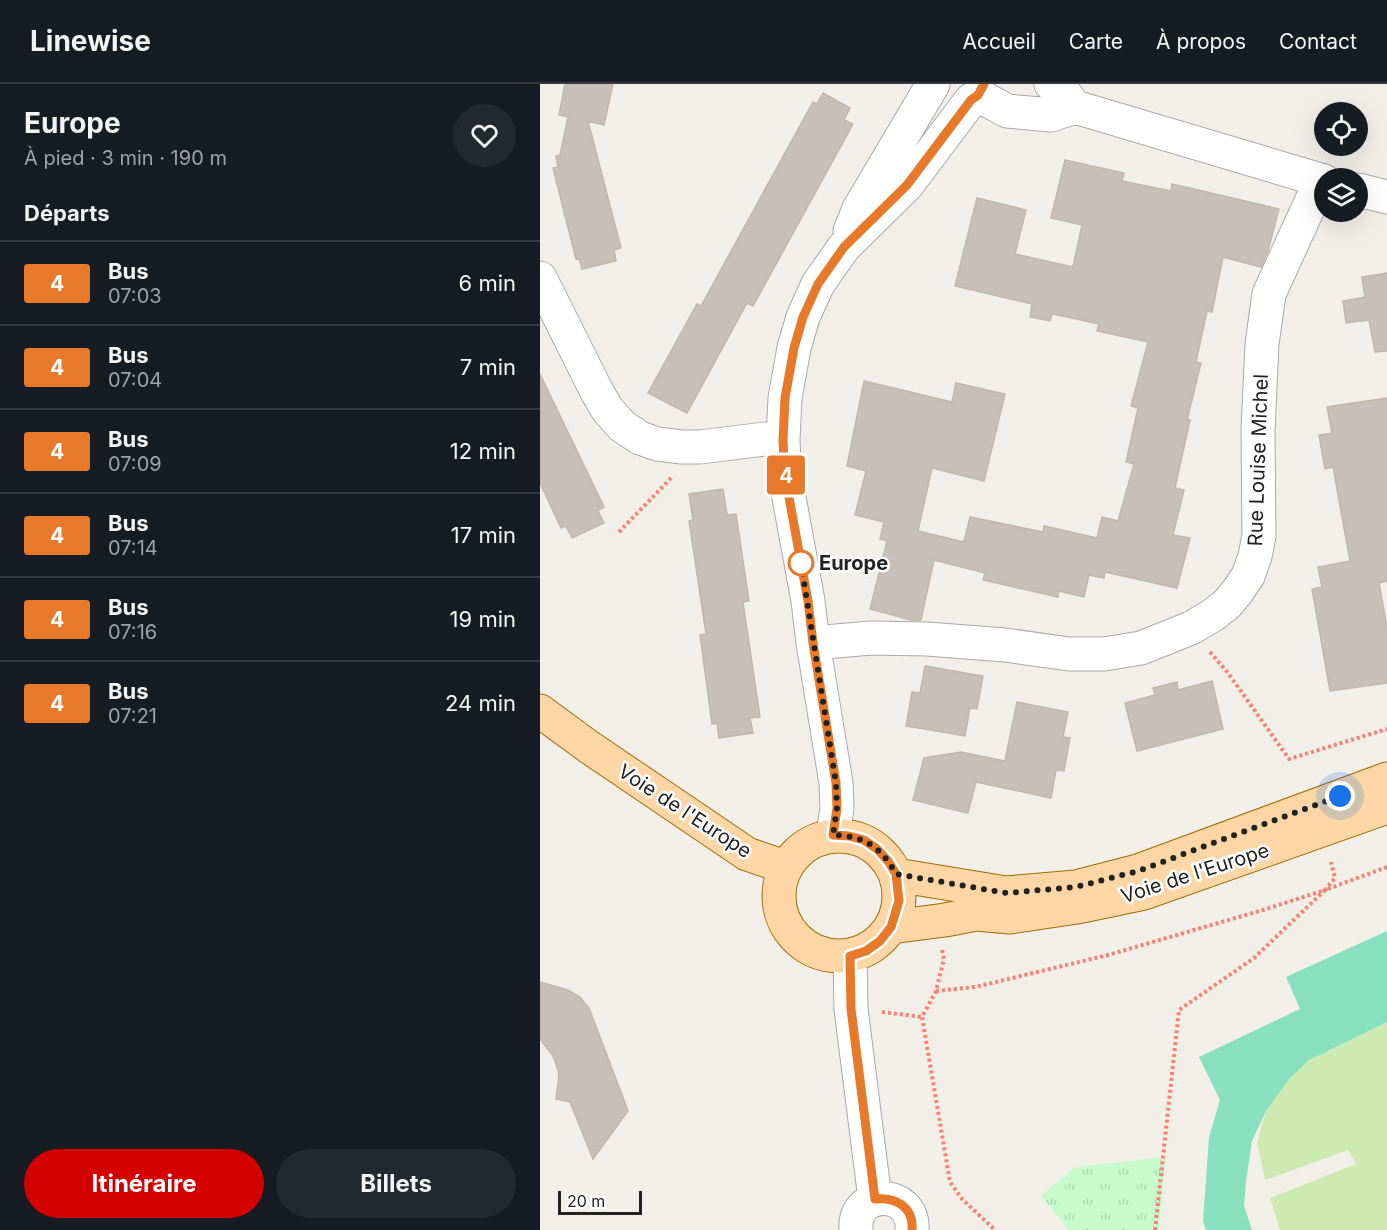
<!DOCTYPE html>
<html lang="fr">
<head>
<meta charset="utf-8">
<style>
	:root { --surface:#171b24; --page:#242831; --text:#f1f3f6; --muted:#9ea1a6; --line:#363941; --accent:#d40000 }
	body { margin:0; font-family:Inter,sans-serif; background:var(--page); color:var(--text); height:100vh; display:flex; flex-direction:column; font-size:22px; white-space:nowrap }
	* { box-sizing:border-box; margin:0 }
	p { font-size:20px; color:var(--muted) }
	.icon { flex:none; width:33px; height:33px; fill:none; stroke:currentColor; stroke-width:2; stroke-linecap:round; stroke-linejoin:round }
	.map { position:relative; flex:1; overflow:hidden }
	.sheet { display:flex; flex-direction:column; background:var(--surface); width:540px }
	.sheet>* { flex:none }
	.badge { padding:0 12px; border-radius:4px; font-size:21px; line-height:39px }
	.controls { position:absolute; left:774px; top:18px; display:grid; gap:12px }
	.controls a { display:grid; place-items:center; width:54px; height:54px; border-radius:50%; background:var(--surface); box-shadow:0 6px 24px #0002; font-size:30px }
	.scale { position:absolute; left:18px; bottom:15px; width:84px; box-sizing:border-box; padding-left:6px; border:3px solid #222; border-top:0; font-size:16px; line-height:21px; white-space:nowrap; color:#222; -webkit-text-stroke:4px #fff; paint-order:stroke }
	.you { position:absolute; width:30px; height:30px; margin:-15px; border:4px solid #fff; border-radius:50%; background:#1a73e8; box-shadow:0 0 0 9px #1a73e833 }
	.map>.badge { position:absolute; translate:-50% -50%; box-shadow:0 0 0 3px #fff }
	h2 { padding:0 24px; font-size:22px; line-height:54px }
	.round { display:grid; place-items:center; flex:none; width:63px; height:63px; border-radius:32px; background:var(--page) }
	.head { display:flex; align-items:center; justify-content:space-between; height:102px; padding:0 24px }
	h1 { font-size:28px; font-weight:700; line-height:45px }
	.action { display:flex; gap:12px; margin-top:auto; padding:12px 24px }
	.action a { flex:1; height:69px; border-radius:36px; background:var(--accent); color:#fff; font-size:24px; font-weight:700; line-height:69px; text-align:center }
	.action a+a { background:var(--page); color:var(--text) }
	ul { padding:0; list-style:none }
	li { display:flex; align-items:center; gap:18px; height:84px; padding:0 24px; border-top:2px solid var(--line) }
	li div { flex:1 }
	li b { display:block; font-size:22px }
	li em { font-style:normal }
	li .badge { min-width:66px; font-weight:700; text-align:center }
	header { display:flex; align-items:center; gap:36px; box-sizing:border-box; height:84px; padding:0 30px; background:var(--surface); border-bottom:2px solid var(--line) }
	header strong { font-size:28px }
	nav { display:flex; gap:33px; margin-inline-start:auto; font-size:21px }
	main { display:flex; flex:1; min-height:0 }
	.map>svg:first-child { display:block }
	.grass { fill:#cdebb0 }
	.park { fill:url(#park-tufts) }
	.pitch { fill:#88e0be }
	.building { fill:#c7bfb8; stroke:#c4b6ab; stroke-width:1.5 }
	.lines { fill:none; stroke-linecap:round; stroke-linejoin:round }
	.minor-casing { stroke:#a9a9a9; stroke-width:35 }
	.major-casing { stroke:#a06b00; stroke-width:35 }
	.path { stroke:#fa8072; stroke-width:4; stroke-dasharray:3 3; stroke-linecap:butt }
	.minor { stroke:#fff; stroke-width:33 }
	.major { stroke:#fcd6a4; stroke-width:33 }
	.line-casing { stroke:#fff; stroke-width:14 }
	.line { stroke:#e7792b; stroke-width:9 }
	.walk { stroke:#222; stroke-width:6; stroke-dasharray:0 10.8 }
	.stop-dot { fill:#fff; stroke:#e7792b; stroke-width:3 }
	.labels { text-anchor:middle; stroke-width:5; stroke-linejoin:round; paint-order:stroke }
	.street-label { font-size:20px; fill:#222; stroke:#fff }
	.stop-label { font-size:20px; font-weight:bold; fill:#222; stroke:#fff; text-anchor:start }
</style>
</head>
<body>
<header>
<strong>Linewise</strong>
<nav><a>Accueil</a><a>Carte</a><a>À propos</a><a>Contact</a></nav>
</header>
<main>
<section class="sheet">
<div class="head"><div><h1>Europe</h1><p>À pied · 3 min · 190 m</p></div><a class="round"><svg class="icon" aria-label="heart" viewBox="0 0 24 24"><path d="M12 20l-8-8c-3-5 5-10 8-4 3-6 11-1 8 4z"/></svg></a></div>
<h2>Départs</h2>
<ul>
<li><span class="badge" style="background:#e7792b;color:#fff">4</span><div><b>Bus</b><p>07:03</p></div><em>6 min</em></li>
<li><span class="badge" style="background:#e7792b;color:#fff">4</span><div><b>Bus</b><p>07:04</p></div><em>7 min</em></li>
<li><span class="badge" style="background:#e7792b;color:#fff">4</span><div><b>Bus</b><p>07:09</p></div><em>12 min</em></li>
<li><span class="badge" style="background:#e7792b;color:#fff">4</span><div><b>Bus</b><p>07:14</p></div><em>17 min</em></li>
<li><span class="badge" style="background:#e7792b;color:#fff">4</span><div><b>Bus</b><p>07:16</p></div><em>19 min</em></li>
<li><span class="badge" style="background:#e7792b;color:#fff">4</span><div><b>Bus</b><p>07:21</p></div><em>24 min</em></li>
</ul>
<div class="action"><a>Itinéraire</a><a>Billets</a></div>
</section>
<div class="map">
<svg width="847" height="1146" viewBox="0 0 847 1146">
	<defs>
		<pattern id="park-tufts" width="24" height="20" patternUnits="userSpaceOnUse" patternTransform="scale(1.5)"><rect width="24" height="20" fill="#c8facc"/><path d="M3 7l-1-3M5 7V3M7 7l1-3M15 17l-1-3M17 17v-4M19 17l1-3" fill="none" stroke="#acd6af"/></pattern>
	</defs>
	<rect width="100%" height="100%" fill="#f2efe9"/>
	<!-- grass -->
	<path class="grass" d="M847,938V1146H740L730,1114L816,1080L808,1066L725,1096L717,1058L726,1027L750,994L769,975Z"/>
	<!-- park -->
	<path class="park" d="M625,1073L619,1146H529L501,1112L535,1083Z"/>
	<!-- pitch -->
	<path class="pitch" d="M847,847V938L769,976L750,994L726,1027L712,1057L706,1097L704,1122L712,1146H666L663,1137L669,1053L680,1016L659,973L760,925L746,893Z"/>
	<!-- building -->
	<path class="building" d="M25,0H73L64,41L48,37L81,164L74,166L76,177L42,185L39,174L36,175L13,84L18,83L16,72L20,71L28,33L19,31Z
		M283,9L310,24L304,36L313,40L213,222L207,219L147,329L108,309L157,220L161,222L273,18L277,20Z
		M525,76L584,89L582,97L631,107L632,100L739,125L728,167L721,183L683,173L672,228L667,227L656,278L661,279L647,336H650L635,404L644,406L633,451L650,454L637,504L565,488L564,494L549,491L544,513L519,507L518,513L443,496L445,489L394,476L381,536H371L330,525L347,457L340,455L344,438L315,431L326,387L307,382L324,297L412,318L416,299L465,310L444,397L392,384L378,447L424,458L430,433L503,448L504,442L557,454L562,433L578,437L594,380L586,378L598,324L591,322L608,258L557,247L559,240L532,234L512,230L510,237L490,233L492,220L415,202L437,114L486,126L475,170L533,183L542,141L511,134Z
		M847,189V267L835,268L829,236L806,239L803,217L825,213L822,193Z
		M0,290L64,423L58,427L64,439L32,454L26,442L21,444L0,399Z
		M847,314V497L839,499L847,543V599L790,607L772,505L782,503L778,483L810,477L793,383L785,385L779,351L792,349L787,323Z
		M183,405L187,431L196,430L209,517L203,518L220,633L210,634L213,649L179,654L177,639L172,640L160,551L166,550L149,437L153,436L149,410Z
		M385,582L443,592L437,625L430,624L425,652L366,642L372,608L380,609Z
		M672,597L683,645L597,667L585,619L615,611L613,604L637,598L638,606Z
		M477,618L528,628L523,653L530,654L524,687L516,686L511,714L436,698L428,729L373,716L384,674L421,668L465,677Z
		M0,898L28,906L40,913L49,924L88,1027L53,1075L30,1018L16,1015L19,992L18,986L13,972L0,955Z"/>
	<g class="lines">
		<defs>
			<path id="minor" d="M511,0L522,6L535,23
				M438,11L467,27L511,31L535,23L784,97
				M818,106L847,113
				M310,147L319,125L393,0
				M0,194L56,306L67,325L82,342L100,354L117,360L142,363H160L225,355L243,356
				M273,559L331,554L387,555L465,561L529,570H564L601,564L651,544L673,531L687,520L697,508L708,492L715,472L719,452L718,346L722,260L729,210L781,96
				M293,751L297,724L296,699L273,559L268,517L248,408L244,379L243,356L245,314L254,264L263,233L278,200L304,163L367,101L431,16
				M310,872L311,925L335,1115
				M316,1146C313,1103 375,1105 372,1146"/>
			<path id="major" d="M0,627L49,663L207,770L245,783
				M239 812a60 60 0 1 1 120 0a60 60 0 1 1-120 0Z
				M356,791L466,809L536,803L598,787L847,695
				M351,843L405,836L436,830L470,833L537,823L604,809L847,723"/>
		</defs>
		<!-- minor casing -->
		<use href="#minor" class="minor-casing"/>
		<!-- major casing -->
		<use href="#major" class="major-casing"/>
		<!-- path -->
		<path class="path" d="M79,448L133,392
			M670,568L688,589L749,675L847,645
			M402,866L404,875L396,907L382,933L410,1098L422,1115L455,1146
			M396,907L435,903L568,871L723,826L785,806L795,794L791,778
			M342,928L382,933
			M615,1146L639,926L714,874L785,806L847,783"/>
		<!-- minor -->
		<use href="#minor" class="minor"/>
		<!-- major -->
		<use href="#major" class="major"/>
	</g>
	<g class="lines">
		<defs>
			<path id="line" d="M372,1146C374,1123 356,1113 335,1115L311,925L310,872L326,867L340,857L351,843L359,817L356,790L348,777L337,765L324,756L309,752L293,751L297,724L296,699L273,559L268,517L248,408L244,379L243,356L245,314L254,264L263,233L278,200L304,163L367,101L431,16L438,11L444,0"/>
		</defs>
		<!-- line casing -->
		<use href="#line" class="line-casing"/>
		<!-- line -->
		<use href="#line" class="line"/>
		<!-- walk -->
		<path class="walk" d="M261,479L296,699L297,724L293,751C325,752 341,763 356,790L466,809L536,803L598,787L800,712"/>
	</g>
	<!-- markers -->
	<circle class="stop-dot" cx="261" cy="479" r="12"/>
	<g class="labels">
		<!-- street labels -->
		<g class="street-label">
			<text transform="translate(718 376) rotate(-88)" y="7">Rue Louise Michel</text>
			<text transform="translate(145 727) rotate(33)" y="7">Voie de l'Europe</text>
			<text transform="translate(655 789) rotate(-18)" y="7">Voie de l'Europe</text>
		</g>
		<!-- stop labels -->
		<g class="stop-label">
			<text x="279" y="486">Europe</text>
		</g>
	</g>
</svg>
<div class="controls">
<a><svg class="icon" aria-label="locate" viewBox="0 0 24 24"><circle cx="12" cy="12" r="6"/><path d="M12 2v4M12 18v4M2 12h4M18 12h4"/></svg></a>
<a><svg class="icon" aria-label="layers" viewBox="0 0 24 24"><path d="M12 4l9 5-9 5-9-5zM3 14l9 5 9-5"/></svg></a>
</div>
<div class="scale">20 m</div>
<div class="you" style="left:800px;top:712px"></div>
<b class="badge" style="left:246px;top:391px;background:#e7792b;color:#fff">4</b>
</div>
</main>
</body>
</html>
